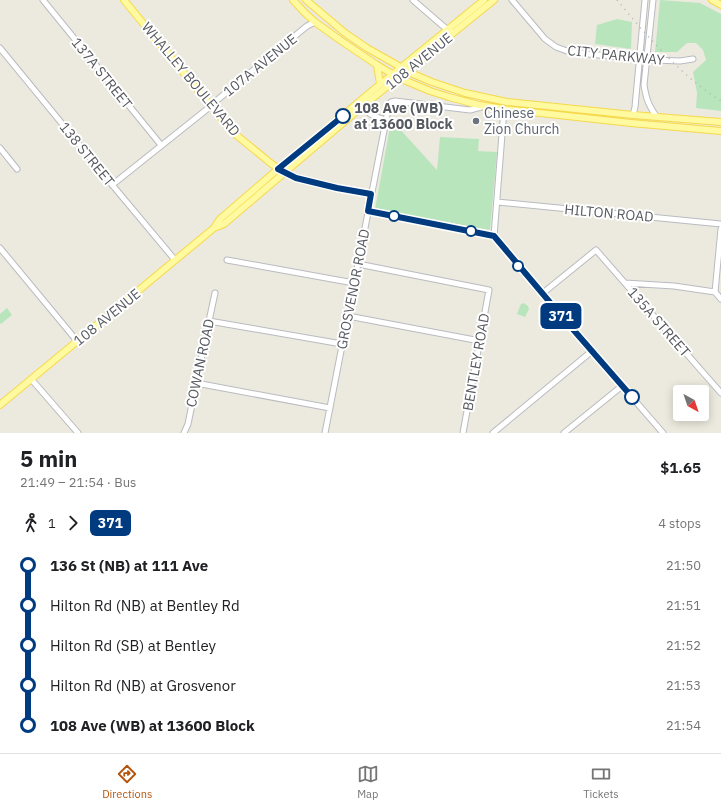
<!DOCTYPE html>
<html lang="en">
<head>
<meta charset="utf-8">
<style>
	:root { --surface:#fff; --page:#f6f6f6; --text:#202124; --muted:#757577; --line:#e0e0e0; --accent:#b45309 }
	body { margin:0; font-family:"IBM Plex Sans",sans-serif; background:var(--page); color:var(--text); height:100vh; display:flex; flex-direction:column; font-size:15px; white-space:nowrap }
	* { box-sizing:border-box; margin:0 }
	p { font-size:13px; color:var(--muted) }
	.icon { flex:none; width:22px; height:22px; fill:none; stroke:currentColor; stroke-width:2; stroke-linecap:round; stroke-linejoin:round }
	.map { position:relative; height:433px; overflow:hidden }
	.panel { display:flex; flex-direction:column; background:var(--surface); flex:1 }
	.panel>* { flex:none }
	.badge { padding:0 8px; border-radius:6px; font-size:14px; line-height:26px }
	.needle { width:26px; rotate:140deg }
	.controls { position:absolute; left:673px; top:385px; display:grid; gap:8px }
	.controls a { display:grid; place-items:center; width:36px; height:36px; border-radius:4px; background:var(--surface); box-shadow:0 2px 10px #0003; font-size:20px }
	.map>.badge { position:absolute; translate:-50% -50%; box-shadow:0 0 0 2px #fff }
	.legs { display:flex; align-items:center; gap:6px; height:44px; padding:0 20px; font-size:13px }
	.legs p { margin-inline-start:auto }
	.summary { display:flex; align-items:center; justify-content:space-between; height:68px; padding:0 20px }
	h1 { font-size:22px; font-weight:700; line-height:30px }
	ul { padding:0 20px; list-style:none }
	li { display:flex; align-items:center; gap:14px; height:40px; font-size:15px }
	li i { display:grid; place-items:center; width:6px; height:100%; margin:0 5px; background:currentColor }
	li i::after { content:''; width:10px; height:10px; margin:-5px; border:3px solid; border-radius:50%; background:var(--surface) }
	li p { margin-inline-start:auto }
	li:first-child i { background:linear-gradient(#0000 50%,currentColor 0) }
	li:last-child i { background:linear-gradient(currentColor 50%,#0000 0) }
	.dock { display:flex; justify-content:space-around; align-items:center; height:56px; border-top:1px solid var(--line); background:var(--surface); font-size:11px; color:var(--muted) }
	.dock a { display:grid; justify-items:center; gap:2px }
	.dock .active { color:var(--accent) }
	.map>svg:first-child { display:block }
	.green { fill:#b9e5bd }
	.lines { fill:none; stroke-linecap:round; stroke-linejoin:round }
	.minor-casing { stroke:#b9bbc1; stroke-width:7 }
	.major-casing { stroke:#f6d84d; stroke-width:8 }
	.minor { stroke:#fff; stroke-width:5 }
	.major { stroke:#fff9a0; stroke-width:6 }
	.rail { stroke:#b2b3b3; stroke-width:1.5; stroke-dasharray:1 5; stroke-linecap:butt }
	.line-1-casing { stroke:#fff; stroke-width:9 }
	.line-1 { stroke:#003b80; stroke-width:6 }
	.stop-1-dot { fill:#fff; stroke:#003b80; stroke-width:2 }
	.worship-dot { fill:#6b7280; stroke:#fff; stroke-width:1.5 }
	.labels { text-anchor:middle; stroke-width:4; stroke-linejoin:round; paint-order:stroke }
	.street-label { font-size:14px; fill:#575a60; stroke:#fff }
	.stop-label { font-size:14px; font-weight:bold; fill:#575a60; stroke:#fff; text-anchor:start }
	.worship-label { font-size:14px; fill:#5b616d; stroke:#fff; text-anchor:start }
</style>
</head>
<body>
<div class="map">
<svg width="721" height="433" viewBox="0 0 721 433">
	<rect width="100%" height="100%" fill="#eceade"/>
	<!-- green -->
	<path class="green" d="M660,0L700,3L721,14V111L696,108L697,93L693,72L706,60L703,50L696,43H687L677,52H655Z
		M617,19L632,22L631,49L595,44L597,25Z
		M391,122L398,127L437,170L440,137L479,139L478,151L497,152L490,230L375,209Z
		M524,303L528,306L529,309L525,317L517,314L520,306L521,304Z
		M7,308L12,315L1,324L0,323V314Z"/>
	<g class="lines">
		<defs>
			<path id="minor" d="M43,0L161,145
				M413,0L450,32
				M512,0L545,39L556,47L567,51L588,54L654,60L680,61L693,59
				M653,0L644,85C646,98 648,104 656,116
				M0,48L119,193L175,260
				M369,113L374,116L386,120
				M633,115L635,107L645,0
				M0,148L17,169
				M285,173L296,178L337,188L371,194
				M112,185L211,106L216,101L307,26L315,22
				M497,202L721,224
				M368,211L494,236
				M721,229L715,292L721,299
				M494,236L564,319L663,433
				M494,236L504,109
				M0,248L77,341
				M227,260L354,283
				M358,264L489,290L463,433
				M625,283L674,286L715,292
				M543,293L596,250L721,393
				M348,316L480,341
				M209,321L342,344
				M32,380L78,433
				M196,383L330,408
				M184,433L188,424L209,321L215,293
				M325,433L389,105L391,102L395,101L470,110L485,106
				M493,433L592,351
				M564,433L622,386"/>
			<path id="major" d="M124,0L211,106L235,134L273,165L281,170
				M293,0L305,13L315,22L340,40L377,65L399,78L430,91L449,97L479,105L504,109L631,123L721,131
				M306,0L345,33L367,48L413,74L432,82L465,93L507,102L633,115L721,122
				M712,0L721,5
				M377,65L380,84
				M214,228L224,224L357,111L494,0
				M0,405L214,228L220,219L271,175L372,91L484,0"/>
		</defs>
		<!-- minor casing -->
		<use href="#minor" class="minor-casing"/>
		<!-- major casing -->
		<use href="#major" class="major-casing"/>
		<!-- minor -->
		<use href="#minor" class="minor"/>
		<!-- major -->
		<use href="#major" class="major"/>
		<!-- rail -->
		<path class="rail" d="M617,0C647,36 681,76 721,101"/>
	</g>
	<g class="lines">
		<defs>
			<path id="line-1" d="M343,116L278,169L296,178L337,188L371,194L368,211L494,236L564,319L632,397"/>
		</defs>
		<!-- line-1 casing -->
		<use href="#line-1" class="line-1-casing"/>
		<!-- line-1 -->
		<use href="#line-1" class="line-1"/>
	</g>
	<!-- markers -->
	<g class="stop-1-dot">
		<circle cx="343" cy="116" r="7"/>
		<circle cx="394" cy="216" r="5"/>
		<circle cx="471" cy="231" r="5"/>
		<circle cx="518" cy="266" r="5"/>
		<circle cx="632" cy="397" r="7"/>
	</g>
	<circle class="worship-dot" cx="476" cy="121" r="4"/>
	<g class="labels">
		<!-- street labels -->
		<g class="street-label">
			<text transform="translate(616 55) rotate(6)" y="5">CITY PARKWAY</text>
			<text transform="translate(419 61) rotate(-39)" y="5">108 AVENUE</text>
			<text transform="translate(260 65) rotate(-39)" y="5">107A AVENUE</text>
			<text transform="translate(102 73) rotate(51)" y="5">137A STREET</text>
			<text transform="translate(191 79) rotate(50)" y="5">WHALLEY BOULEVARD</text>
			<text transform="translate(87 154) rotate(51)" y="5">138 STREET</text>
			<text transform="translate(609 213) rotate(5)" y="5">HILTON ROAD</text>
			<text transform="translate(353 289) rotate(-79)" y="5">GROSVENOR ROAD</text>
			<text transform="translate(107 317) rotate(-39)" y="5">108 AVENUE</text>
			<text transform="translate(659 322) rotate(49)" y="5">135A STREET</text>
			<text transform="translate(476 362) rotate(-80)" y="5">BENTLEY ROAD</text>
			<text transform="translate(200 363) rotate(-78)" y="5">COWAN ROAD</text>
		</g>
		<!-- stop labels -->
		<g class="stop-label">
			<text x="354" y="113">108 Ave (WB)<tspan x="354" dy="16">at 13600 Block</tspan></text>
		</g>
		<!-- worship labels -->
		<g class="worship-label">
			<text x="484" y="118">Chinese<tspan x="484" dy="16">Zion Church</tspan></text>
		</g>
	</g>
</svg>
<div class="controls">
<a><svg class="needle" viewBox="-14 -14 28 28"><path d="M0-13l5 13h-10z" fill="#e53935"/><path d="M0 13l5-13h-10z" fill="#757577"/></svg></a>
</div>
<b class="badge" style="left:561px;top:316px;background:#003b80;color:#fff">371</b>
</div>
<section class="panel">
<div class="summary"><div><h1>5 min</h1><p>21:49 – 21:54 · Bus</p></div><b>$1.65</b></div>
<div class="legs"><svg class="icon" aria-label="walk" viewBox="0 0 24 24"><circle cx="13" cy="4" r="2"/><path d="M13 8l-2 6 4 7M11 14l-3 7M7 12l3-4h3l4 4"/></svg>1<svg class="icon" aria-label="forward" viewBox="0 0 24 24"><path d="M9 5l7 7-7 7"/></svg><b class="badge" style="background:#003b80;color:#fff">371</b><p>4 stops</p></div>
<ul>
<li><i style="color:#003b80"></i><b>136 St (NB) at 111 Ave</b><p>21:50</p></li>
<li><i style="color:#003b80"></i><span>Hilton Rd (NB) at Bentley Rd</span><p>21:51</p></li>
<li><i style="color:#003b80"></i><span>Hilton Rd (SB) at Bentley</span><p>21:52</p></li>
<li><i style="color:#003b80"></i><span>Hilton Rd (NB) at Grosvenor</span><p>21:53</p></li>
<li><i style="color:#003b80"></i><b>108 Ave (WB) at 13600 Block</b><p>21:54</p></li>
</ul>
</section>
<nav class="dock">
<a class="active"><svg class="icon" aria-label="directions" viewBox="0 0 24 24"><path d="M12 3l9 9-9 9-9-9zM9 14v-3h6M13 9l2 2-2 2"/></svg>Directions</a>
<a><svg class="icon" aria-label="map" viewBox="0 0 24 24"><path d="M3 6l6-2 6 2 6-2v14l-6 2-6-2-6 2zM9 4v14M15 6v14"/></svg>Map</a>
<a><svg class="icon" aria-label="tickets" viewBox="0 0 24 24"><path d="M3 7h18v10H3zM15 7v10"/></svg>Tickets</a>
</nav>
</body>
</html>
